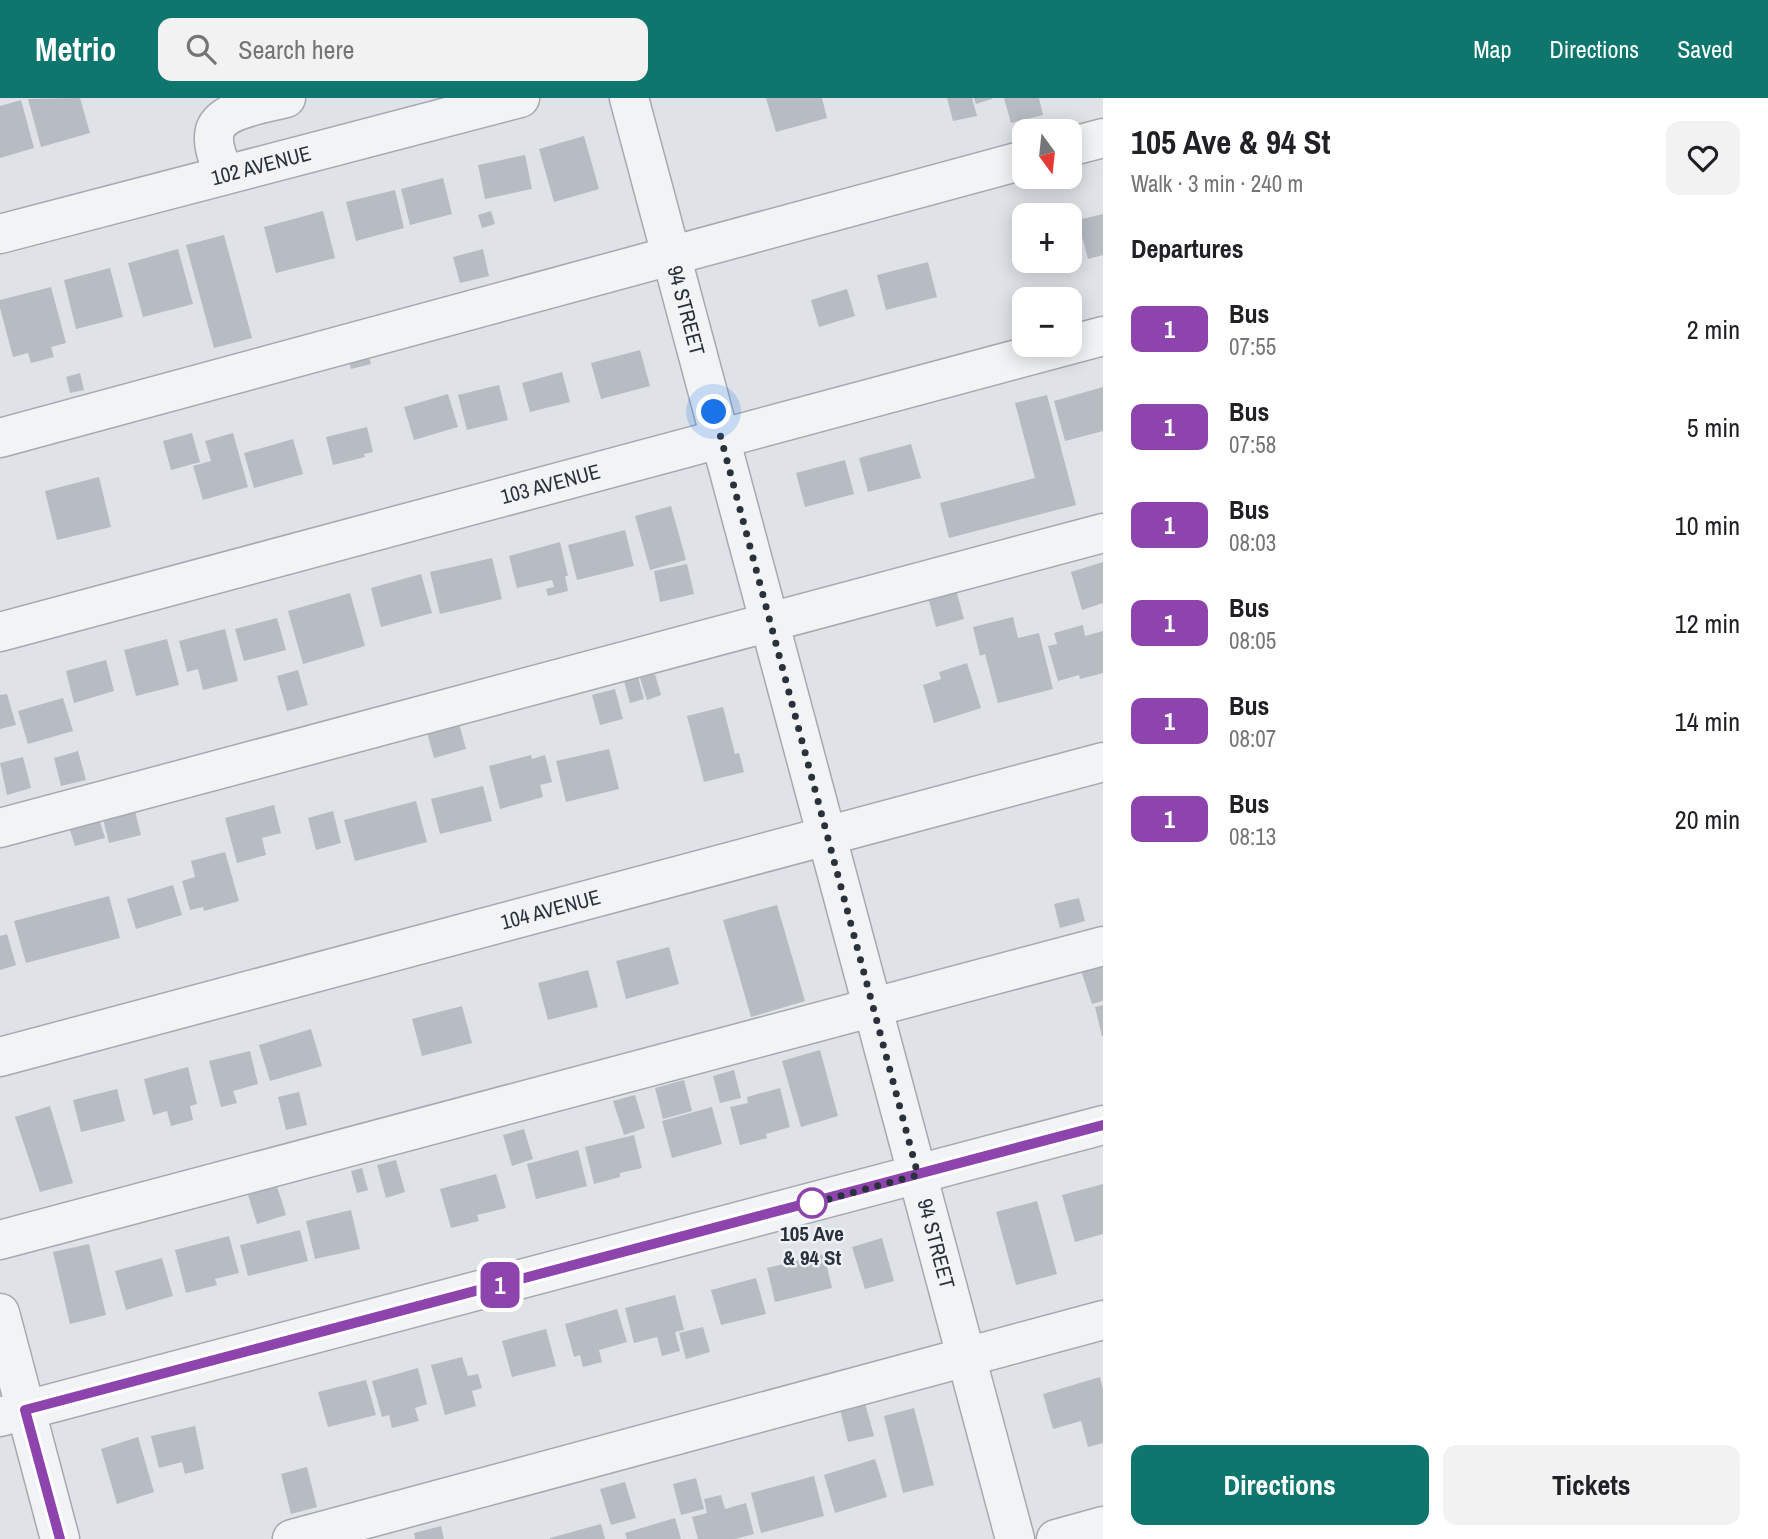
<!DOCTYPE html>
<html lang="en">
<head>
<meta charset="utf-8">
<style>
	:root { --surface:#fff; --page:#f2f2f2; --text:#202124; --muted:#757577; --accent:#0f766e }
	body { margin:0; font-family:"Archivo Narrow",sans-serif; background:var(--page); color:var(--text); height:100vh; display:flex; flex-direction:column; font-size:26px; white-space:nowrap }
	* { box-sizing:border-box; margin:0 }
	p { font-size:23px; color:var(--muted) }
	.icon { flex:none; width:38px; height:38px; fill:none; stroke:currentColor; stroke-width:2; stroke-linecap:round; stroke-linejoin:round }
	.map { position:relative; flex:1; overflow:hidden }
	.panel { display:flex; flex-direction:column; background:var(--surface); width:665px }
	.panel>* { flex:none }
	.badge { padding:0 14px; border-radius:10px; font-size:24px; line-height:46px }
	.needle { width:46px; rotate:165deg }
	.tools { position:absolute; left:1012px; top:21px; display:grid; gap:14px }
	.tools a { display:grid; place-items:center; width:70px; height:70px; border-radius:14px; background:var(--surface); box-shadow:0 4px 18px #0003; font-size:35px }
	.you { position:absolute; width:35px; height:35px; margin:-18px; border:5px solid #fff; border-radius:50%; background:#1a73e8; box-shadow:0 0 0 10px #1a73e833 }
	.map>.badge { position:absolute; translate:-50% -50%; box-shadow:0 0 0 4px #fff }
	h2 { padding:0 28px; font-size:26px; line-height:63px }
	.round { display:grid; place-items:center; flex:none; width:74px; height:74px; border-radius:14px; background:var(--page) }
	.head { display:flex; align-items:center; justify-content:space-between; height:119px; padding:0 28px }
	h1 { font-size:33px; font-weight:700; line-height:52px }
	.cta { display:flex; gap:14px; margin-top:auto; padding:14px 28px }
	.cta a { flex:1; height:80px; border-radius:14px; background:var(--accent); color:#fff; font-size:28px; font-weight:700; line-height:80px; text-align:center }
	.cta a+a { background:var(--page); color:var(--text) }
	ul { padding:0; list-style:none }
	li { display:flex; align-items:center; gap:21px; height:98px; padding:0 28px }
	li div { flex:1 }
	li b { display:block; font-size:26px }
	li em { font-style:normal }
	li .badge { min-width:77px; font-weight:700; text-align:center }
	header { display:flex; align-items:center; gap:42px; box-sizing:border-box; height:98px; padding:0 35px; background:var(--accent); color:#fff }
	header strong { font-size:33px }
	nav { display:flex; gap:38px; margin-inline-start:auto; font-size:24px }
	.search { width:490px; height:63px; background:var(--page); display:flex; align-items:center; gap:18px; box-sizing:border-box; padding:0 24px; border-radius:14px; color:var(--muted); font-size:26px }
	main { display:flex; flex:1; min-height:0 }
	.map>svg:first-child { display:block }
	.building { fill:#b7bcc3 }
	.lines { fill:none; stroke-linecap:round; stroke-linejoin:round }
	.minor-casing { stroke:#a5a9b0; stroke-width:41 }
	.minor { stroke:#f1f3f5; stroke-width:38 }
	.line-casing { stroke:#fff; stroke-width:16 }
	.line { stroke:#8e44ad; stroke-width:10 }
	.walk { stroke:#29313c; stroke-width:7; stroke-dasharray:0 12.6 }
	.stop-dot { fill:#fff; stroke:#8e44ad; stroke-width:3.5 }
	.labels { text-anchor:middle; stroke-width:5; stroke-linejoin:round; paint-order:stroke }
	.street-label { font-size:21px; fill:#29313c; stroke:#eef1f4 }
	.stop-label { font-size:21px; font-weight:bold; fill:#29313c; stroke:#eef1f4 }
</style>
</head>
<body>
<header>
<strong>Metrio</strong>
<div class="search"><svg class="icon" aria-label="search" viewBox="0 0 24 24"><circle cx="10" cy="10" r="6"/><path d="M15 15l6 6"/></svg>Search here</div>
<nav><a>Map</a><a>Directions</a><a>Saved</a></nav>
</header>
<main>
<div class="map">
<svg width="1103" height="1441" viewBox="0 0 1103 1441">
	<rect width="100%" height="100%" fill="#dfe2e7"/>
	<!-- building -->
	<path class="building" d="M80,0L90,35L41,49L28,1Z
		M766,0H822L827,20L776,34Z
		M947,0H972L977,18L953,23Z
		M974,0H992V1L976,6Z
		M1004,0H1039L1043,17L1011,25Z
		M21,2L34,50L0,60V8Z
		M584,38L599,91L554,104L539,51Z
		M525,57L532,91L485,101L478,67Z
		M443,80L452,116L410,127L401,91Z
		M395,92L404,130L356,143L346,104Z
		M323,113L335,160L276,175L264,129Z
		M491,113L495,126L482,130L478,117Z
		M1103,116V157L1088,161L1078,122Z
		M224,137L252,240L214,250L186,147Z
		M178,151L193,206L143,219L128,165Z
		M483,151L489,178L460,185L453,159Z
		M928,164L937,199L886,212L877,177Z
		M110,170L123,219L76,231L64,182Z
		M51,189L66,245L51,249L54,259L31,265L28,255L13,259L0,210V202Z
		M847,191L855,218L819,229L811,202Z
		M365,243L371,266L351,271L345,248Z
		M640,252L650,288L601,301L591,265Z
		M562,274L570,304L530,314L522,285Z
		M80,275L84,292L70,295L66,279Z
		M499,287L508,322L467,332L458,297Z
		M1103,289V333L1065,343L1054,303Z
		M448,296L458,329L414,342L404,309Z
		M1047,297L1076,407L949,440L940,405L1035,380L1015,305Z
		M367,329L373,354L364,356L365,359L333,367L326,339Z
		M192,335L200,364L171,372L163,343Z
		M233,335L248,389L203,402L193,368L211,363L205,343Z
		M293,341L303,376L254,390L244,355Z
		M911,346L921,380L868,394L859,360Z
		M845,362L854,396L805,409L796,375Z
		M99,379L111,429L57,442L45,393Z
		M671,408L686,462L650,472L635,418Z
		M625,432L634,468L577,482L568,447Z
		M560,444L568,478H565L568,493L548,498L546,491L554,489L552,482L517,490L509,458Z
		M492,460L502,501L440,516L430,474Z
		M1103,464V505L1082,512L1071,474Z
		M687,466L694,496L660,504L654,473Z
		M421,476L432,515L381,529L371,490Z
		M954,484L964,521L936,529L926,492Z
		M350,495L365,548L303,566L288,513Z
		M1013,519L1018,540L1039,535L1053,591L998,605L985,556L980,558L973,529Z
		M277,520L286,552L244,563L235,531Z
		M1083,527L1085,538L1103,533V575L1080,581L1079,577L1058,583L1048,548L1057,546L1054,535Z
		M225,531L238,583L203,592L198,571L187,574L179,543Z
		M167,541L179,587L136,598L124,552Z
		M106,562L114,593L74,605L66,573Z
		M967,565L981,610L934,625L923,587L941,581L939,574Z
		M298,572L308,607L287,613L277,578Z
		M655,576L661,597L647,602L640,580Z
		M638,579L644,601L630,605L624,583Z
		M615,591L623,621L600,627L592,597Z
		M7,596L16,627L0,631V597Z
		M63,600L73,633L28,646L18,613Z
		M723,609L735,656L739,655L744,674L704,684L687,618Z
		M457,618L466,651L434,660L425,627Z
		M609,651L619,691L566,704L556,663Z
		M78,653L86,682L61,688L54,660Z
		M531,657L532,661L545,657L552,684L540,687L543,699L500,711L489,668Z
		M23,659L31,690L7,697L0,665Z
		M483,688L492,723L440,736L431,701Z
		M416,703L427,744L355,763L344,722Z
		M274,707L281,735L262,740L266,757L237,765L225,720Z
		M134,709L141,737L109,745L102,717Z
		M333,713L341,745L316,752L308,720Z
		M99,720L105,740L75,748L69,729Z
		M225,754L239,803L204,813L203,809L190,812L182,783L195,779L191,763Z
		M173,787L182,817L136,831L127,801Z
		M109,798L120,840L26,865L14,823Z
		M1079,800L1085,823L1060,830L1054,806Z
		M777,807L805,903L751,919L723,822Z
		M7,836L16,867L0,872V838Z
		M669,849L679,886L626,901L616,863Z
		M1103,865V903L1092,906L1081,872Z
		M588,872L598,909L548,922L538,885Z
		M1103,907V938H1102L1095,909Z
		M462,908L472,945L422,958L412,921Z
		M311,931L322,968L270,983L259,947Z
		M820,952L838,1018L801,1029L782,963Z
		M250,953L258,986L233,993L237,1005L221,1009L209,963Z
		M188,969L197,1006L190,1008L193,1022L171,1028L167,1013L153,1017L144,981Z
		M734,972L741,1000L720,1005L713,978Z
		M684,982L692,1013L663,1021L655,990Z
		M780,990L790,1029L766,1036L767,1040L740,1047L730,1009L748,1005L747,999Z
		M117,991L125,1023L81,1034L73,1002Z
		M299,994L307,1027L286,1032L278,999Z
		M635,997L645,1030L624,1037L613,1003Z
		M50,1008L73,1085L40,1094L15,1019Z
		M712,1009L722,1046L672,1060L662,1023Z
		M524,1031L533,1061L512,1068L503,1037Z
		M634,1037L642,1070L620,1075V1079L594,1086L585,1049Z
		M578,1052L587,1088L536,1101L527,1066Z
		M396,1062L405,1094L386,1100L377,1067Z
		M362,1070L368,1092L357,1095L351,1073Z
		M496,1076L506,1110L477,1117L479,1123L451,1130L440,1091Z
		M1103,1086V1136L1075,1144L1062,1097Z
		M277,1088L286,1117L257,1126L248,1097Z
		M1037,1103L1057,1176L1016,1187L996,1114Z
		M351,1112L360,1151L315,1161L306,1123Z
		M300,1132L308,1163L248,1178L240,1147Z
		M229,1138L239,1175L215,1181L217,1187L186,1195L175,1152Z
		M882,1140L894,1183L865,1191L852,1149Z
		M89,1146L106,1217L70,1226L53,1154Z
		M824,1156L832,1190L775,1204L767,1170Z
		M162,1160L173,1198L126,1212L115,1173Z
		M756,1180L766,1216L721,1227L711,1192Z
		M675,1197L684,1232L675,1234L680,1253L662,1258L657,1239L634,1245L625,1210Z
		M617,1211L627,1244L599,1252L602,1264L583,1269L580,1257L574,1259L565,1226Z
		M703,1229L710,1254L686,1261L679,1235Z
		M546,1231L556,1268L512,1279L502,1243Z
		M462,1259L468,1278L478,1276L482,1290L472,1293L476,1308L445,1317L431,1267Z
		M418,1270L427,1306L415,1310L419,1323L392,1330L389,1317L382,1319L372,1283Z
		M1100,1279L1103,1291V1345L1088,1349L1081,1323L1053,1331L1043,1296Z
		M366,1282L376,1317L328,1329L318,1294Z
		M865,1305L874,1338L848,1344L840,1311Z
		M914,1310L934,1387L903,1395L884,1318Z
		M195,1328L204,1371L185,1376L182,1364L159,1370L151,1338Z
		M138,1339L154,1394L117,1406L101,1351Z
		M875,1361L887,1399L835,1415L824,1377Z
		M307,1369L317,1409L291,1416L281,1376Z
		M814,1378L824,1418L761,1435L751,1395Z
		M696,1380L704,1411L681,1417L673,1386Z
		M625,1384L636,1420L611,1427L600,1391Z
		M721,1397L725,1411L746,1405L754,1436L735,1441H698L692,1419L707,1415L704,1401Z
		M675,1420L681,1441H627L625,1435Z
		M601,1426L605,1441H550V1440Z
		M441,1428L444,1441H415L414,1435Z"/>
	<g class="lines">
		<defs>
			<g id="minor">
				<path id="s1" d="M629,0L1015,1441"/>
				<path d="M1069,49L1103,40"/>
				<path d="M224,76C220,65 213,51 214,39C214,11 265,6 286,0"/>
				<path id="s2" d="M0,136L520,0"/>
				<path d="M0,340L1024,62"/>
				<path id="s3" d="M0,534L1103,238"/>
				<path d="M0,730L1103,435"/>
				<path id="s4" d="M0,959L1103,664"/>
				<path d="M0,1142L1103,848"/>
				<path d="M0,1215L60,1441"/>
				<path d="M0,1319L1103,1027"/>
				<path d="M292,1441L1103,1222"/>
				<path d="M1056,1441L1103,1428"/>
			</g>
		</defs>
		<!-- minor casing -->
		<use href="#minor" class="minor-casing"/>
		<!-- minor -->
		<use href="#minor" class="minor"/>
	</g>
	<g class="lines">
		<defs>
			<path id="line" d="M60,1441L25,1312L1103,1027"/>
		</defs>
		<!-- line casing -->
		<use href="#line" class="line-casing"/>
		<!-- line -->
		<use href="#line" class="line"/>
		<!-- walk -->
		<path class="walk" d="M714,314L918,1077L810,1106L812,1105"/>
	</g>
	<!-- markers -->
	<circle class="stop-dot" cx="812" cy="1105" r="14"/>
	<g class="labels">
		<!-- street labels -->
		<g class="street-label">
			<text dy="7" stroke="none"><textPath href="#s2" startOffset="270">102 AVENUE</textPath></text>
			<text dy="7" stroke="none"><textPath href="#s1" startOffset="220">94 STREET</textPath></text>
			<text dy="7" stroke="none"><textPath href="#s3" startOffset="570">103 AVENUE</textPath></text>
			<text dy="7" stroke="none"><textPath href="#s4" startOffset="570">104 AVENUE</textPath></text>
			<text dy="7" stroke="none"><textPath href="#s1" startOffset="1186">94 STREET</textPath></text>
		</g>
		<!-- stop labels -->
		<g class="stop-label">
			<text x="812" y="1143">105 Ave<tspan x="812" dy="24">&amp; 94 St</tspan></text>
		</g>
	</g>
</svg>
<div class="tools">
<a><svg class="needle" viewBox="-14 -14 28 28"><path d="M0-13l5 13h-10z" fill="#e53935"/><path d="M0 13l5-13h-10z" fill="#757577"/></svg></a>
<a>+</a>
<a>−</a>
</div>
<div class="you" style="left:714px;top:314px"></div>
<b class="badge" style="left:500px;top:1187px;background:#8e44ad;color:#fff">1</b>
</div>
<section class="panel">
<div class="head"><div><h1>105 Ave &amp; 94 St</h1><p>Walk · 3 min · 240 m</p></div><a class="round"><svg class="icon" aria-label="heart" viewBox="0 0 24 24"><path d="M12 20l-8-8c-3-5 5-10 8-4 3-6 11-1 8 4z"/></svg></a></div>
<h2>Departures</h2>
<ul>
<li><span class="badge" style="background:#8e44ad;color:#fff">1</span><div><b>Bus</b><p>07:55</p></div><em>2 min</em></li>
<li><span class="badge" style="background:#8e44ad;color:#fff">1</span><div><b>Bus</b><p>07:58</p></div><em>5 min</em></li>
<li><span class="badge" style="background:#8e44ad;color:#fff">1</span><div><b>Bus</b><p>08:03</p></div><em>10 min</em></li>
<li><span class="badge" style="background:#8e44ad;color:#fff">1</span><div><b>Bus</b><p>08:05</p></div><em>12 min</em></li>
<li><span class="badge" style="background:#8e44ad;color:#fff">1</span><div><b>Bus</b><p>08:07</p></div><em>14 min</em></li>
<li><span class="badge" style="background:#8e44ad;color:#fff">1</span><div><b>Bus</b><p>08:13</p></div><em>20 min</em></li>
</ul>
<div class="cta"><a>Directions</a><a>Tickets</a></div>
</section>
</main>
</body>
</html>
